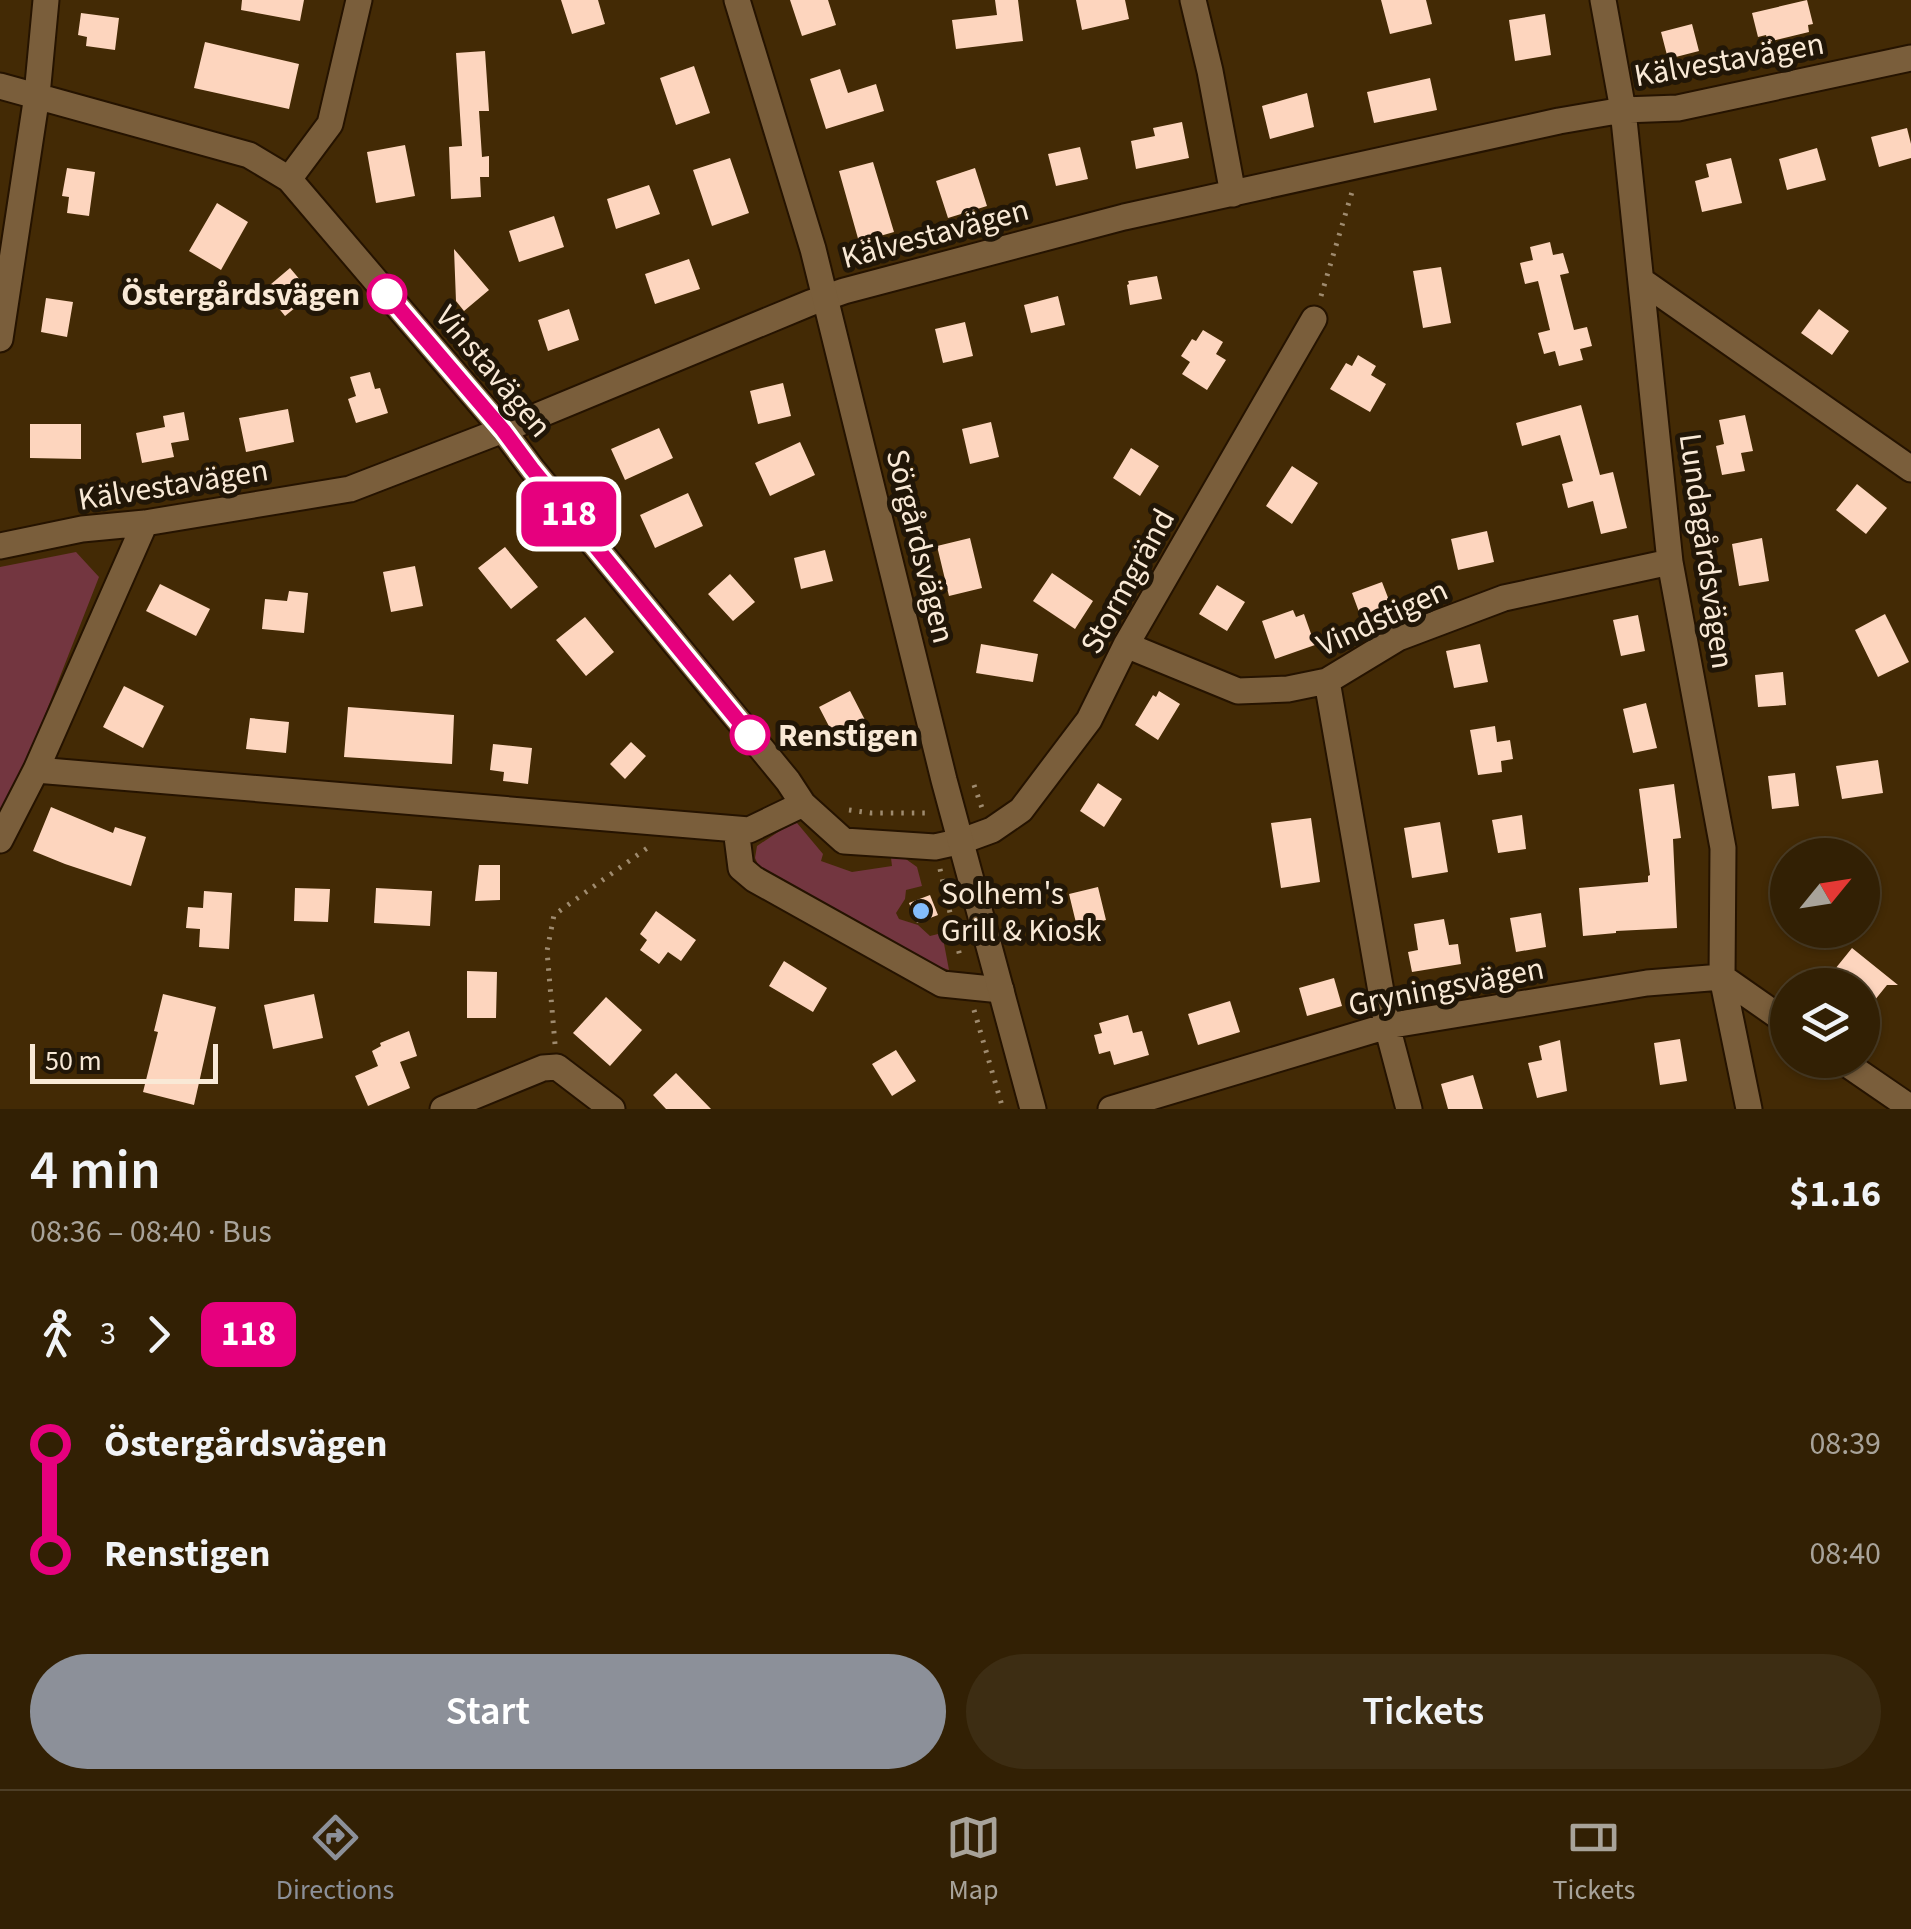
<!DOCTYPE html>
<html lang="en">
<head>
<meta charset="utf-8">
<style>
	:root { --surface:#322004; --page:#3d2d13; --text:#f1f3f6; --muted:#a8a39a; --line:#4d3e26; --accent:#8c9099 }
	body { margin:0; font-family:"Source Sans 3",sans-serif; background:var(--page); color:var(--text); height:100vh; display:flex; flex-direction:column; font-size:38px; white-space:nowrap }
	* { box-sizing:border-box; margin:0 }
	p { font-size:32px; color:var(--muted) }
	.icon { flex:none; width:55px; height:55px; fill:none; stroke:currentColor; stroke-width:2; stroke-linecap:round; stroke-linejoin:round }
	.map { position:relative; height:1109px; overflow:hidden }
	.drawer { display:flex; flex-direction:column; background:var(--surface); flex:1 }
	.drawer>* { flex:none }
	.badge { padding:0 20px; border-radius:15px; font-size:35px; line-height:65px }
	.needle { width:65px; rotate:60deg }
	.buttons { position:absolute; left:1770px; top:838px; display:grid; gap:20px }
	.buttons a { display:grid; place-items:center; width:110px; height:110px; border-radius:50%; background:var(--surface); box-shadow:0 2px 8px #0004,0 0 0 2px var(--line); font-size:50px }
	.scale { position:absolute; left:30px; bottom:25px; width:188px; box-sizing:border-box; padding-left:10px; border:5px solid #f9e9d6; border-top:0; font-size:28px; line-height:35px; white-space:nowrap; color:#f9e9d6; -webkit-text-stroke:8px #211607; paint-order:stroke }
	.map>.badge { position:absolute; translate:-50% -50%; box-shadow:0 0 0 5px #fff }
	.legs { display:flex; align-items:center; gap:15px; height:110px; padding:0 30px; font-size:32px }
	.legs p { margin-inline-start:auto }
	.head { display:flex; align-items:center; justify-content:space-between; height:170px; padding:0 30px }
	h1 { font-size:55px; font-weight:600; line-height:75px }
	.cta { display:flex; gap:20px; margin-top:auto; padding:20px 30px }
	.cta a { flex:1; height:115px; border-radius:60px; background:var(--accent); color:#fff; font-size:40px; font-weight:600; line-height:115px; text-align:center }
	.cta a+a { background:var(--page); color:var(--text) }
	ul { padding:0 30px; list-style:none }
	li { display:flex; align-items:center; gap:35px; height:110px; font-size:38px }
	li i { display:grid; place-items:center; width:15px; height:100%; margin:0 12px; background:currentColor }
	li i::after { content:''; width:25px; height:25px; margin:-12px; border:8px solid; border-radius:50%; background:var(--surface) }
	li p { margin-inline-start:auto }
	li:first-child i { background:linear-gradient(#0000 50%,currentColor 0) }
	li:last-child i { background:linear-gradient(currentColor 50%,#0000 0) }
	.dock { display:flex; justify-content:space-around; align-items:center; height:140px; border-top:2px solid var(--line); background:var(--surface); font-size:28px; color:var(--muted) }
	.dock a { display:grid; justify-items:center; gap:5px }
	.dock .current { color:var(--accent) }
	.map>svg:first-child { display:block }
	.green { fill:#733640 }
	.building { fill:#fdd5be }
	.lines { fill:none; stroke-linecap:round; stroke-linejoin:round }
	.street-casing { stroke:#251300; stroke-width:29 }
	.secondary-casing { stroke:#251300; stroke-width:29 }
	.path { stroke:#9f8b6f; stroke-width:5; stroke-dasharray:2.5 8; stroke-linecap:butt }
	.street { stroke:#7a5e3b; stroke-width:25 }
	.secondary { stroke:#7a5e3b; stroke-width:25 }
	.line-1-casing { stroke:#fff; stroke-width:22 }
	.line-1 { stroke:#e6007e; stroke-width:15 }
	.stop-1-dot { fill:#fff; stroke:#e6007e; stroke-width:5 }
	.poi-dot { fill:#83bcfb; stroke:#211607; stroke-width:4 }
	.labels { text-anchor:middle; stroke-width:10; stroke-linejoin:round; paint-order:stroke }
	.street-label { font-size:32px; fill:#f9e9d6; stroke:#211607 }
	.stop-label { font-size:32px; font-weight:bold; fill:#f9e9d6; stroke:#211607; text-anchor:end }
	.poi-label { font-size:32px; fill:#f9e9d6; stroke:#211607; text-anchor:start }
</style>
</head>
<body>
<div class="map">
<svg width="1911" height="1109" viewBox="0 0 1911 1109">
	<rect width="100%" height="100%" fill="#432a05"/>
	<!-- green -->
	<path class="green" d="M76,552L99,577L23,771L0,811V567Z
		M797,823L823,854L821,861L852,872L892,866L891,858L903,857L917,867L922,886L906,890L905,899L896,913L899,919L918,925L930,936L942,933L949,970L937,966L761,871L755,858L757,846L787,826Z"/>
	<!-- building -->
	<path class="building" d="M242,0H304L300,21L241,10Z
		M561,0H598L605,24L572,34Z
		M790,0H828L836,25L802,36Z
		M995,0H1018L1023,41L956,49L952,20L997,15Z
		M1076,0H1125L1129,19L1082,30Z
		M1381,0H1426L1432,24L1390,34Z
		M1807,0L1813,24L1808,25L1809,32L1768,42L1766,35L1758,37L1752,13Z
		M81,13L119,18L115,50L86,46L87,37L78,35Z
		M1545,14L1551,55L1515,61L1509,20Z
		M1692,24L1699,51L1668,59L1661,32Z
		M205,42L299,64L289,109L194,88Z
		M485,51L489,111H479L482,157L489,156V177H480L481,197L451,199L449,147L462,146L456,53Z
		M694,66L710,113L676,125L660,78Z
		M840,69L848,93L876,84L884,111L826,129L810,79Z
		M1430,78L1437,110L1374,123L1367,92Z
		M1307,93L1314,127L1270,139L1262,106Z
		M1182,122L1189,158L1136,169L1131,141L1155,136L1153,128Z
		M1907,128L1911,144V158L1879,167L1871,137Z
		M405,145L415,196L376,203L367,152Z
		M1080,147L1088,179L1056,186L1048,154Z
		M1817,148L1826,180L1787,190L1779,159Z
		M730,158L749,213L712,226L693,170Z
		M1731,158L1742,203L1702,212L1695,181L1709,177L1706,164Z
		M873,162L894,232L859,242L839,171Z
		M67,168L95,172L89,216L67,213L69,197L62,196Z
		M975,168L987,206L948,218L936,181Z
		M649,185L660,214L616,229L607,199Z
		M217,203L248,222L221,270L189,251Z
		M554,216L564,247L519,262L509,231Z
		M1550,242L1553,255L1563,253L1569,273L1560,275L1574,330L1587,327L1592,346L1580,349L1583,360L1559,366L1555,351L1544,354L1538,333L1550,330L1538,281L1525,284L1520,263L1533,260L1530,247Z
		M454,249L489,290L464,311L456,301Z
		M689,259L700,289L655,304L645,274Z
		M1441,267L1451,323L1423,328L1413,271Z
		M290,268L312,294L285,316L264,290Z
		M1157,276L1162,299L1130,305L1127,285L1129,284L1128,281Z
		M1058,296L1065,325L1031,333L1024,305Z
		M46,298L73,302L67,337L41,332Z
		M569,309L579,340L548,351L538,320Z
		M1819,309L1849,331L1832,355L1801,333Z
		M965,322L973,356L943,363L935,329Z
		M1203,330L1223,342L1216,354L1226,360L1207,390L1182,374L1190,362L1181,356L1192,339L1196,341Z
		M1358,355L1376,366L1371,375L1386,384L1370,412L1330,389L1346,363L1352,366Z
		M370,372L375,389L380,388L388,413L356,423L348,399L356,396L350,377Z
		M783,383L791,416L758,424L750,391Z
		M1581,405L1600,475L1613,472L1627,528L1601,534L1593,501L1568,508L1562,484L1573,481L1560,435L1522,446L1516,423Z
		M288,409L294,442L246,452L239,418Z
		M184,412L189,440L171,443L174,457L142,463L136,433L165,427L163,416Z
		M1745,415L1753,451L1741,453L1745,471L1722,475L1716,446L1724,444L1719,420Z
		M991,422L999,457L970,464L962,429Z
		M30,424H81V459L30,458Z
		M659,428L673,458L625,480L611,449Z
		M800,442L815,475L770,496L755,463Z
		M1131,448L1159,466L1140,496L1113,478Z
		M1292,466L1318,483L1292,524L1266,506Z
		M1857,484L1887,508L1866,534L1836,510Z
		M688,493L703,526L655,548L640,515Z
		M1487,531L1494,562L1458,570L1451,539Z
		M970,538L982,588L949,596L937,546Z
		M1762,538L1769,581L1739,586L1732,544Z
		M505,547L538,587L511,609L478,568Z
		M825,550L833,581L801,589L794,558Z
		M415,566L423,606L391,612L383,572Z
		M1052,573L1093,601L1075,629L1033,601Z
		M730,574L755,602L733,621L708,594Z
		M1382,582L1392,608L1362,620L1352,593Z
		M160,584L210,609L196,636L146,611Z
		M1217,585L1245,602L1227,631L1199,614Z
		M289,591L308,593L304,633L262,629L265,599L287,601Z
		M1293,610L1296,617L1304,614L1315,645L1275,659L1262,621Z
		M1885,614L1909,662L1878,677L1855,630Z
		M1638,615L1645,651L1621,656L1613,620Z
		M585,617L614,652L586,676L556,640Z
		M981,644L1038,654L1033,682L976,673Z
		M1480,644L1488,682L1454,688L1446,651Z
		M1783,672L1786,705L1758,707L1755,675Z
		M124,686L164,706L143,748L103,727Z
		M850,691L865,720L855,726L862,740L844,749L836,732L833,734L819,707Z
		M1159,691L1180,704L1158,740L1135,725L1153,695L1156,697Z
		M1646,703L1657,748L1633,753L1623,709Z
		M348,707L454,715L452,764L344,757Z
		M250,718L289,722L286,753L246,749Z
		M1495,726L1497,742L1510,740L1513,759L1501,761L1502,772L1478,775L1470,730Z
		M631,742L646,756L625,779L610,764Z
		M493,744L532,748L528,784L503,781L504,772L490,770Z
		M1878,760L1883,793L1842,799L1836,766Z
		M1795,773L1799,806L1772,809L1768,776Z
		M1098,783L1122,799L1104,827L1080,811Z
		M1674,784L1681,838L1673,839L1677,928L1616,931V933L1583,936L1579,888L1648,882V876L1650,875L1639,789Z
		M51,807L113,833L115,827L146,837L131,886L65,864L33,851Z
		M1522,815L1526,849L1498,853L1492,820Z
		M1311,818L1320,882L1281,888L1271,823Z
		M1440,822L1448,872L1412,878L1404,828Z
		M479,865H500V900L475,901Z
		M1098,887L1106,920L1077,927L1069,894Z
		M295,888L330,889L328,922L294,921Z
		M376,888L432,891L430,926L374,923Z
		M204,891L232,893L229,949L199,947L200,929L186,928L188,907L203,908Z
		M930,895L938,915L917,923L909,903Z
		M656,911L696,940L681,961L668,952L659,964L640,950L647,940L640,934Z
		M1541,913L1546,947L1516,952L1510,918Z
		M1444,919L1449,945L1458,944L1461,964L1412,972L1408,952L1418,950L1414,924Z
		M1852,948L1898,985H1887L1862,1016V985H1845L1831,974Z
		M784,961L827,988L813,1012L769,986Z
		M467,971L497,972L496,1018H467Z
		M1334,978L1342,1006L1307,1016L1299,988Z
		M163,994L216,1007L194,1105L143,1092L158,1032L154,1031Z
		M314,994L323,1038L273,1049L264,1005Z
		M606,997L642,1030L610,1066L573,1033Z
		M1230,1001L1240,1032L1198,1045L1188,1014Z
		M1128,1015L1133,1033L1142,1031L1149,1055L1114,1065L1110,1051L1099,1054L1094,1035L1102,1033L1099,1023Z
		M409,1031L417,1056L400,1062L410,1088L368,1106L355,1076L378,1066L372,1051L381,1046L380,1043Z
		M1680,1039L1687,1081L1660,1085L1654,1043Z
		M1560,1040L1567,1091L1537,1098L1528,1063L1542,1060L1539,1046Z
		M896,1050L916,1081L892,1096L872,1064Z
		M676,1073L711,1109H666L653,1095Z
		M1473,1075L1483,1109H1448L1441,1084Z"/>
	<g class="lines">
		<defs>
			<path id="street" d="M1193,0L1210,71L1233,194
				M1603,0L1623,110L1670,562L1723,848L1722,977L1749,1109
				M0,86L249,155L289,179L503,430L532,469L788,781L803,804L844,841L935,847L962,841L992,830L1021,810L1089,720L1126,645L1314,319
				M289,179L330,124L359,0
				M1642,281L1911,469
				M0,339L37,95L46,0
				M0,546L82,529L145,523L350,489L503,430L810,303L844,291L1124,217L1559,121L1623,110L1678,108L1911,58
				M1126,645L1238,691L1288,689L1327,681L1398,638L1504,598L1670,562
				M1327,681L1387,1026L1409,1109
				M36,770L749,830L803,804
				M736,829L741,868L754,879L942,984L1001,990
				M0,840L36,770L145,523
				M1841,1060L1911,1108
				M443,1109L543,1068L557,1067L612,1109
				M1111,1109L1387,1026L1647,983L1722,977L1788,1023"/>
			<path id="secondary" d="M737,0L813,249L944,780L1033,1109"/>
		</defs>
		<!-- street casing -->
		<use href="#street" class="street-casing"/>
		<!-- secondary casing -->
		<use href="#secondary" class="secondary-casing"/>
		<!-- path -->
		<path class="path" d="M1321,296L1352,192
			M974,785L982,808
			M849,810L871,813H928
			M940,869L961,961
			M974,1010L1003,1109
			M555,1044L547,951L554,915L650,846"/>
		<!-- street -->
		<use href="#street" class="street"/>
		<!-- secondary -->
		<use href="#secondary" class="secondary"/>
	</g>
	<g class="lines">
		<defs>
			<path id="line-1" d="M387,294L503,430L532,469L750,735"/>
		</defs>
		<!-- line-1 casing -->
		<use href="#line-1" class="line-1-casing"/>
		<!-- line-1 -->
		<use href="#line-1" class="line-1"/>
	</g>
	<!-- markers -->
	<g class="stop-1-dot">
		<circle cx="387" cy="294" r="18"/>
		<circle cx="750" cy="735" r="18"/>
	</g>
	<circle class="poi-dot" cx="921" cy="911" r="10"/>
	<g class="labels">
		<!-- street labels -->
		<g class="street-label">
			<text transform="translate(1729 59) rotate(-10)" y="11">Kälvestavägen</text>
			<text transform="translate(935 233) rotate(-15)" y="11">Kälvestavägen</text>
			<text transform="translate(494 371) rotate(50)" y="11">Vinstavägen</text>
			<text transform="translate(173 484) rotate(-9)" y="11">Kälvestavägen</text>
			<text transform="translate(921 546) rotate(76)" y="11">Sörgårdsvägen</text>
			<text transform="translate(1707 551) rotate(82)" y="11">Lundagårdsvägen</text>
			<text transform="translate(1127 581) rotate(-61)" y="11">Stormgränd</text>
			<text transform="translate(1382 617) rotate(-25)" y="11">Vindstigen</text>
			<text transform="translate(1446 986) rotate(-11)" y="11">Gryningsvägen</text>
		</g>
		<!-- stop labels -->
		<g class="stop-label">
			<text x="360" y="305">Östergårdsvägen</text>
			<text x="778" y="746" text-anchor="start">Renstigen</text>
		</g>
		<!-- poi labels -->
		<g class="poi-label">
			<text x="941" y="904">Solhem's<tspan x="941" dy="37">Grill &amp; Kiosk</tspan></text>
		</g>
	</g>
</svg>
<div class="buttons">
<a><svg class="needle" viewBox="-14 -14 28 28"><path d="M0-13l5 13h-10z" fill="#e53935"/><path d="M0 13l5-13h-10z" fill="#a8a39a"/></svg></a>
<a><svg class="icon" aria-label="layers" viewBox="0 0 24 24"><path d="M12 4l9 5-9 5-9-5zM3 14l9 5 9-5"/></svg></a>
</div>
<div class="scale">50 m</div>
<b class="badge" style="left:569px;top:514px;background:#e6007e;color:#fff">118</b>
</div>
<section class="drawer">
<div class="head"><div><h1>4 min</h1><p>08:36 – 08:40 · Bus</p></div><b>$1.16</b></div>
<div class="legs"><svg class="icon" aria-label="walk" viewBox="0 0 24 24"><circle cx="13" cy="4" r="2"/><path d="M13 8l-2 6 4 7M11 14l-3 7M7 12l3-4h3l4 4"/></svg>3<svg class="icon" aria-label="forward" viewBox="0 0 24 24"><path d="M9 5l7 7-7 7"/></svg><b class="badge" style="background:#e6007e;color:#fff">118</b></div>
<ul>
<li><i style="color:#e6007e"></i><b>Östergårdsvägen</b><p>08:39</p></li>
<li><i style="color:#e6007e"></i><b>Renstigen</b><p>08:40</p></li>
</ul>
<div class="cta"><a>Start</a><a>Tickets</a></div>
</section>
<nav class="dock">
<a class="current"><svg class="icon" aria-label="directions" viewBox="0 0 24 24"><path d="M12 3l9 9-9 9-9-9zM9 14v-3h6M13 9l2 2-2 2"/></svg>Directions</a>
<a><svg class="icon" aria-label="map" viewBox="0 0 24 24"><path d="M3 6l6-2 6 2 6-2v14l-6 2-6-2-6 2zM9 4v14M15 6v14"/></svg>Map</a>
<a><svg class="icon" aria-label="tickets" viewBox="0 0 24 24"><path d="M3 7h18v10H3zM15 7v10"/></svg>Tickets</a>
</nav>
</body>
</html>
